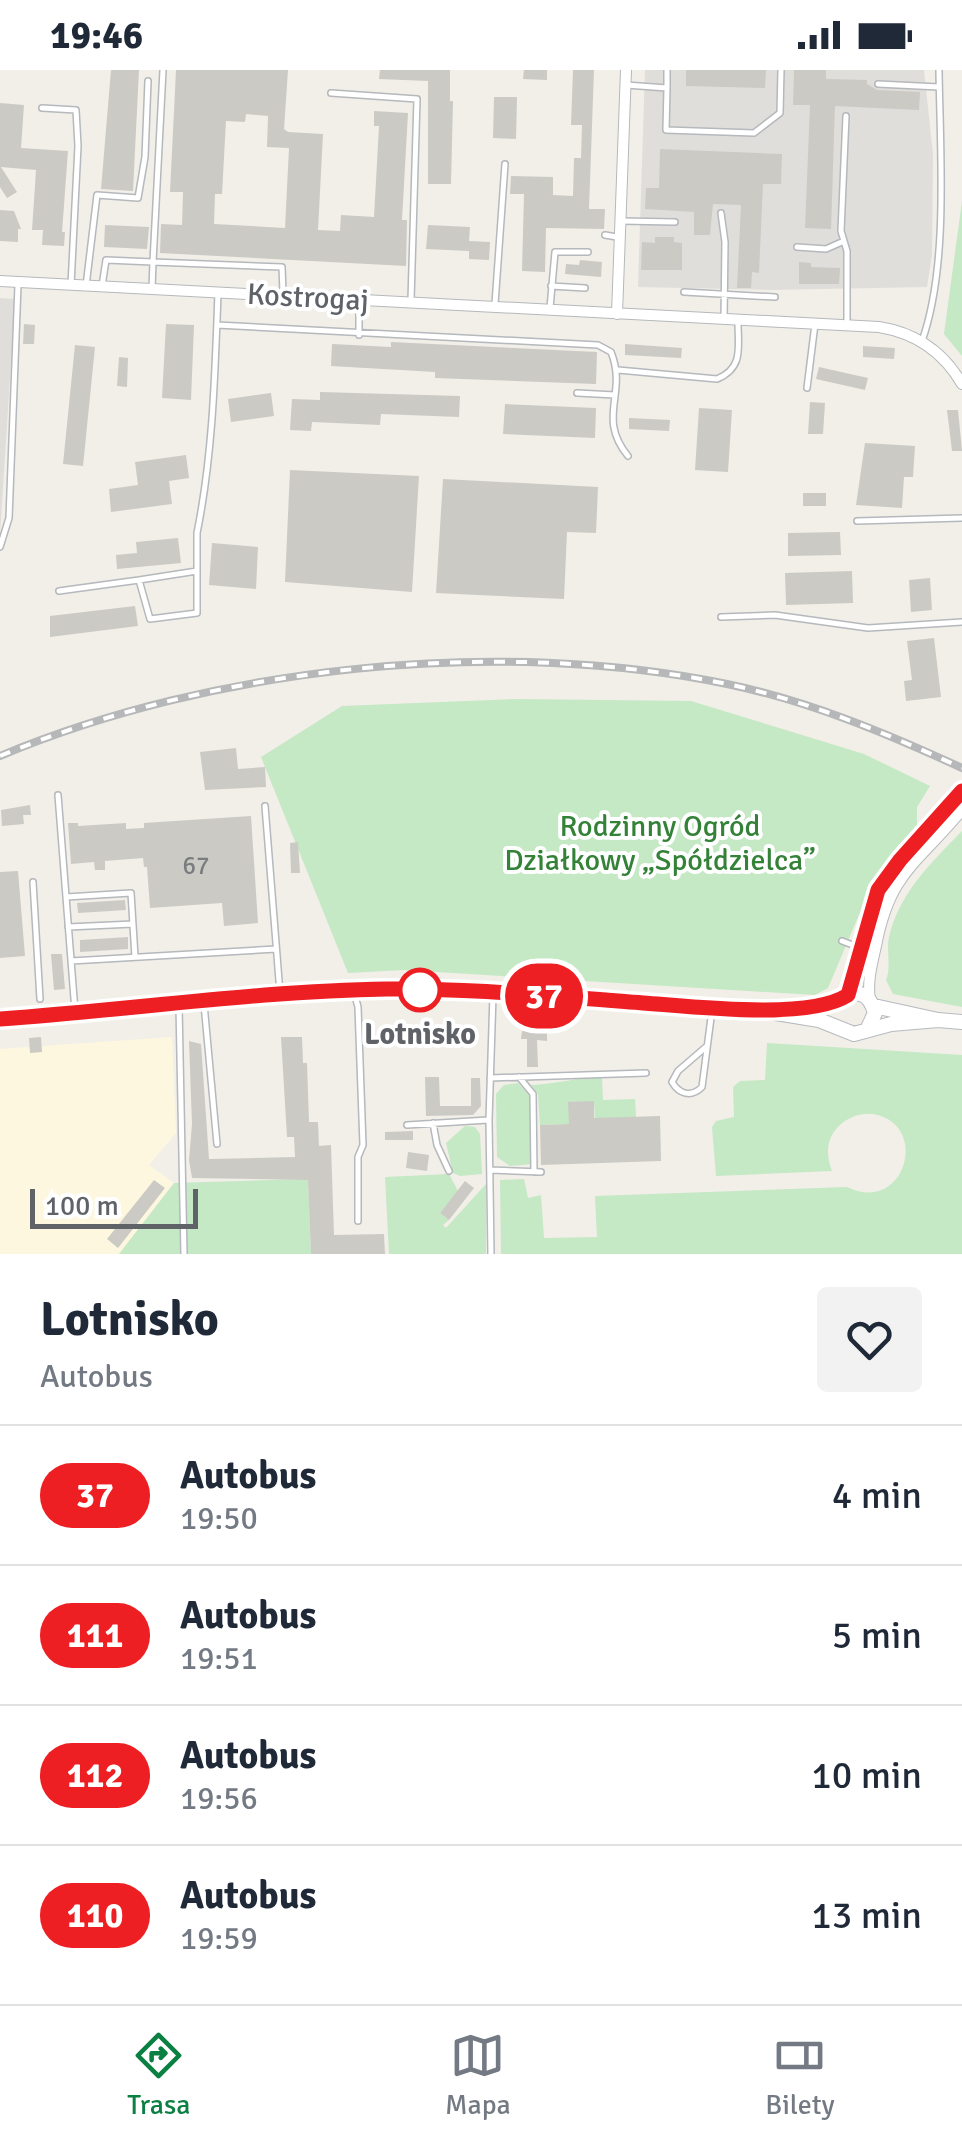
<!DOCTYPE html>
<html lang="pl">
<head>
<meta charset="utf-8">
<style>
	:root { --surface:#fff; --page:#f2f2f3; --text:#1f2937; --muted:#747a83; --line:#e0e1e3; --accent:#0b8043 }
	body { margin:0; font-family:Signika,sans-serif; background:var(--page); color:var(--text); height:100vh; display:flex; flex-direction:column; font-size:38px; white-space:nowrap }
	* { box-sizing:border-box; margin:0 }
	p { font-size:32px; color:var(--muted) }
	.icon { flex:none; width:55px; height:55px; fill:none; stroke:currentColor; stroke-width:2; stroke-linecap:round; stroke-linejoin:round }
	.map { position:relative; height:1184px; overflow:hidden }
	.drawer { display:flex; flex-direction:column; background:var(--surface); flex:1 }
	.drawer>* { flex:none }
	.badge { padding:0 20px; border-radius:32px; font-size:35px; line-height:65px }
	.scale { position:absolute; left:30px; bottom:25px; width:168px; box-sizing:border-box; padding-left:10px; border:5px solid #5f6368; border-top:0; font-size:28px; line-height:35px; white-space:nowrap; color:#5f6368; -webkit-text-stroke:8px #fff; paint-order:stroke }
	.map>.badge { position:absolute; translate:-50% -50%; box-shadow:0 0 0 5px #fff }
	.round { display:grid; place-items:center; flex:none; width:105px; height:105px; border-radius:10px; background:var(--page) }
	.headline { display:flex; align-items:center; justify-content:space-between; height:170px; padding:0 40px }
	h1 { font-size:48px; font-weight:800; line-height:75px }
	ul { padding:0; list-style:none }
	li { display:flex; align-items:center; gap:30px; height:140px; padding:0 40px; border-top:2px solid var(--line) }
	li div { flex:1 }
	li b { display:block; font-size:38px }
	li em { font-style:normal }
	li .badge { min-width:110px; font-weight:700; text-align:center }
	.status { display:flex; justify-content:space-between; align-items:center; height:70px; padding:0 50px; background:var(--surface); direction:ltr }
	.status svg { height:28px; fill:currentColor }
	.tab-bar { display:flex; justify-content:space-around; align-items:center; height:140px; border-top:2px solid var(--line); background:var(--surface); font-size:28px; color:var(--muted) }
	.tab-bar a { display:grid; justify-items:center; gap:5px }
	.tab-bar .selected { color:var(--accent) }
	.map>svg:first-child { display:block }
	.commercial { fill:#fef7e0 }
	.industrial { fill:#e0deda }
	.green { fill:#c5e8c5 }
	.building { fill:#cccac5; fill-rule:evenodd }
	.lines { fill:none; stroke-linecap:round; stroke-linejoin:round }
	.lane-casing { stroke:#b5b8bc; stroke-width:8 }
	.street-casing { stroke:#b5b8bc; stroke-width:12 }
	.secondary-casing { stroke:#b6babf; stroke-width:16 }
	.lane { stroke:#fff; stroke-width:5 }
	.street { stroke:#fff; stroke-width:10 }
	.secondary { stroke:#fff; stroke-width:14 }
	.rail-casing { stroke:#b6b7b8; stroke-width:8 }
	.rail { stroke:#fff; stroke-width:4; stroke-dasharray:11; stroke-linecap:butt }
	.line-casing { stroke:#fff; stroke-width:22 }
	.line { stroke:#ee1f23; stroke-width:15 }
	.stop-dot { fill:#fff; stroke:#ee1f23; stroke-width:5 }
	.labels { text-anchor:middle; stroke-width:8; stroke-linejoin:round; paint-order:stroke }
	.number-label { font-size:25px; fill:#7a7d7f }
	.street-label { font-size:30px; fill:#5f6368; stroke:#fff }
	.park-label { font-size:30px; fill:#348238; stroke:#fff }
	.stop-label { font-size:30px; font-weight:bold; fill:#5f6368; stroke:#fff }
</style>
</head>
<body>
<div class="status"><b>19:46</b><svg viewBox="0 0 49 12"><path d="M0 12V9h3v3zM5 12V6h3v6zM10 12V3h3v9zM15 12V0h3v12zM26 1h20v11H26zM47 4h2v5h-2z"/></svg></div>
<div class="map">
<svg width="962" height="1184" viewBox="0 0 962 1184">
	<rect width="100%" height="100%" fill="#f1efe8"/>
	<!-- commercial -->
	<path class="commercial" d="M172,967L176,1063L149,1095L174,1113L119,1184H0V979Z"/>
	<!-- industrial -->
	<path class="industrial" d="M645,0H924L933,84L932,185L927,217L772,220L638,217Z
		M0,228L15,229L0,465Z"/>
	<!-- green -->
	<path class="green" d="M962,131V286L944,264Z
		M514,629L691,631L864,684L930,716L917,737V756L875,807L828,918L815,925L404,900L348,903L261,687L342,636Z
		M962,761V937L893,924L886,910C892,895 885,879 890,863C902,820 931,793 962,761Z
		M767,973L962,985V1184H501L500,1110L524,1109L528,1128L541,1125L544,1168L597,1167L595,1126L847,1117C906,1146 931,1052 872,1044C859,1043 846,1048 837,1058C826,1070 826,1086 832,1101L716,1106L712,1057L716,1051L734,1047L733,1017L740,1011L765,1010Z
		M602,1006L603,1030L635,1029L636,1047L595,1053L594,1031L569,1054L540,1055L538,1024L531,1015C555,1014 576,1008 602,1006Z
		M518,1013L529,1025L531,1034L532,1094L510,1096L497,1087L496,1024L504,1015Z
		M465,1056L475,1057L480,1064L482,1104L460,1106L453,1103L446,1073Z
		M449,1104L458,1121L440,1143L449,1150L443,1155L446,1158L486,1114V1184H389L385,1107Z
		M308,1109L311,1184H119L174,1113Z"/>
	<!-- building -->
	<path class="building" d="M111,0H139L133,121L101,119Z
		M176,0H288L284,59L288,62L323,64L318,160L340,161L341,145L374,147L379,56H374V41L408,43L402,150H407L406,196L160,183L161,154L182,155L183,122H170ZM246,44L268,46L267,77L289,78L285,158L214,154L215,124H222L226,51L245,52Z
		M380,0H450V31H453L451,114H428V11L379,9Z
		M524,0H547V10L523,9Z
		M573,0H594L589,139H605L604,159L546,158L545,202L522,201L524,124H510L511,106L553,107V125L573,126L574,88H581L582,55H571Z
		M686,0H766L765,18L686,16Z
		M794,0H826V9L867,10V14L877,20L920,22L919,40L835,36L831,159L805,158L810,35H793Z
		M494,27H517L516,69L493,68Z
		M0,33L24,35L21,78L68,81L62,162H65L64,176L42,175L43,160H32L36,100L1,97L17,122L7,128L0,117Z
		M660,79L782,84L781,114H763L759,203L752,202L751,218H737L741,135L713,134L710,165H694V142L645,139L646,118H659Z
		M0,140L14,141L21,159H18V172L0,171Z
		M105,155L149,157L147,179L104,177Z
		M428,155L470,157L469,171L490,172L489,190L469,189V181L426,179Z
		M655,167H674V172L682,173V200H641L642,172L655,173Z
		M580,190L602,192L601,207L565,204L566,194L579,195Z
		M799,192L811,193V197L840,198L839,214H799Z
		M24,254L35,255L34,274H23Z
		M166,254L194,255L191,330L162,328Z
		M391,272L597,282L596,314L435,308V302L331,296L332,274L391,277Z
		M625,274L682,278L681,288L625,285Z
		M75,275L95,277L83,396L63,394Z
		M863,276L895,278L894,289L863,287Z
		M119,287L128,288L127,317L117,316Z
		M819,297L868,308L865,320L816,309Z
		M320,322L460,326L459,347L381,344L380,355L312,352L311,361L290,360L292,329L320,330Z
		M271,323L274,346L231,352L228,329Z
		M810,332L825,333L823,364H808Z
		M505,334L596,338L595,368L503,364Z
		M699,338L732,340L728,402L695,400Z
		M947,340H958L962,381H952Z
		M629,348L670,350L669,361L629,359Z
		M865,373L915,376L913,407H904L902,438L856,435Z
		M186,385L189,408L169,411L172,434L111,442L109,419L138,415L135,392Z
		M290,400L419,406L412,522L285,512Z
		M443,409L598,417L596,463L567,462L564,529L436,523Z
		M803,423H826V436H803Z
		M840,462L841,485L788,486V463Z
		M178,468L181,493L117,499L116,485L137,483L136,472Z
		M212,473L258,477L256,519L209,515Z
		M852,501L853,533L786,535L785,503Z
		M930,508L932,540L911,542L909,510Z
		M135,536L138,556L50,567V546Z
		M934,568L941,627L906,631L904,611L912,610L907,571Z
		M236,678L238,699L265,697L266,717L205,720L200,682Z
		M30,735L31,745H23L24,754L2,756L1,740Z
		M251,746L258,853L224,856L222,833L150,838L147,797H144L143,788L105,791V800H95L94,792L71,794L68,753H78V756L126,753V759L144,758V753Z
		M298,772L300,803H291L290,773Z
		M18,801L25,886L0,888V802Z
		M125,830L126,840L78,843L77,833Z
		M128,867V879L80,882V870Z
		M51,884H62L65,919L54,920Z
		M442,956L475,958L474,968L442,967Z
		M522,961L547,962V971L537,970L538,997H527V969H521Z
		M41,967L42,982L30,983L29,968Z
		M281,967H302L303,993H307L309,1052H318L319,1076L331,1075L334,1165L384,1164L385,1184H311L308,1110L192,1108L189,1090L192,1054L189,971L201,974L209,1089L295,1087L294,1067H287Z
		M425,1007H439L440,1036H471V1008H480L481,1036L473,1045L426,1046Z
		M594,1031V1048L660,1046L661,1091L541,1095L540,1055L569,1054L568,1032Z
		M413,1061V1070H385V1062Z
		M408,1082L429,1085L427,1101L406,1098Z
		M154,1110L165,1118L118,1178L107,1169Z
		M465,1111L474,1118L449,1150L440,1143Z"/>
	<g class="lines">
		<defs>
			<path id="lane" d="M667,0V18
				M878,14L939,17
				M626,15L667,18L666,60L754,63L780,43L781,0
				M331,23L417,29L411,230
				M42,38L76,40L78,76L71,215
				M846,46L841,161L847,181V253
				M721,143L725,172L724,250
				M621,151L675,152
				M605,165L617,167
				M797,177L826,179L844,171
				M86,216L97,125L138,128L145,87L148,11
				M102,216L106,190L153,192L163,0
				M551,216L585,218
				M152,219L153,192L282,197L283,223
				M684,222L775,227
				M359,230V265
				M495,234L505,94
				M550,238L555,182H588
				M217,255L598,275L611,282C628,324 596,347 628,386
				M922,271C949,195 940,81 939,0
				M618,300L717,309C744,298 738,277 738,252
				M807,318L815,254
				M577,323L615,325
				M857,451L962,448
				M0,477L9,448L18,215
				M197,501L139,510L150,549L197,543V463C213,384 215,303 218,223
				M59,521L139,510
				M721,547L775,545L868,558L962,552
				M58,725L75,941
				M265,736L280,923
				M33,812L40,929
				M66,827L131,823L135,887
				M68,857L133,854
				M842,871L866,880L872,890
				M71,891L276,879
				M355,926L358,937L363,1075L358,1087V1151
				M204,934L217,1074
				M179,936L184,1184
				M707,976L678,1001L672,1012C679,1024 691,1028 702,1017L712,940
				M519,1007L533,1024L534,1102
				M490,1008L646,1003
				M433,1053L437,1075L449,1101
				M407,1055L488,1050
				M490,1100L541,1102
				M491,1184L489,1050L493,925"/>
			<path id="street" d="M0,211L879,257C916,263 943,281 962,314
				M617,244L626,0
				M848,925L879,820L900,790L962,721
				M870,930C867,911 872,894 876,876C890,801 918,794 962,740"/>
			<path id="secondary" d="M874,936L938,950L962,952
				M785,938C796,938 809,938 820,937C842,933 864,906 875,943L867,960
				M0,949L280,925L400,919L751,939L819,950L854,964L891,954L938,950"/>
		</defs>
		<!-- lane casing -->
		<use href="#lane" class="lane-casing"/>
		<!-- street casing -->
		<use href="#street" class="street-casing"/>
		<!-- secondary casing -->
		<use href="#secondary" class="secondary-casing"/>
		<!-- lane -->
		<use href="#lane" class="lane"/>
		<!-- street -->
		<use href="#street" class="street"/>
		<!-- secondary -->
		<use href="#secondary" class="secondary"/>
		<defs>
			<path id="rail" d="M0,686C215,596 499,567 727,614C809,631 886,663 962,698"/>
		</defs>
		<!-- rail casing -->
		<use href="#rail" class="rail-casing"/>
		<!-- rail -->
		<use href="#rail" class="rail"/>
	</g>
	<g class="lines">
		<defs>
			<path id="line" d="M0,949C129,940 258,921 387,919C468,918 549,926 630,932C682,935 806,952 848,925L878,820L900,790L962,721"/>
		</defs>
		<!-- line casing -->
		<use href="#line" class="line-casing"/>
		<!-- line -->
		<use href="#line" class="line"/>
	</g>
	<!-- markers -->
	<circle class="stop-dot" cx="420" cy="920" r="20"/>
	<g class="labels">
		<!-- number labels -->
		<g class="number-label">
			<text x="196" y="804">67</text>
		</g>
		<!-- street labels -->
		<g class="street-label">
			<text transform="translate(308 227) rotate(3)" y="10">Kostrogaj</text>
		</g>
		<!-- park labels -->
		<g class="park-label">
			<text x="660" y="766">Rodzinny Ogród<tspan x="660" dy="34">Działkowy „Spółdzielca”</tspan></text>
		</g>
		<!-- stop labels -->
		<g class="stop-label">
			<text x="420" y="974">Lotnisko</text>
		</g>
	</g>
</svg>
<div class="scale">100 m</div>
<b class="badge" style="left:544px;top:926px;background:#ee1f23;color:#fff">37</b>
</div>
<section class="drawer">
<div class="headline"><div><h1>Lotnisko</h1><p>Autobus</p></div><a class="round"><svg class="icon" aria-label="heart" viewBox="0 0 24 24"><path d="M12 20l-8-8c-3-5 5-10 8-4 3-6 11-1 8 4z"/></svg></a></div>
<ul>
<li><span class="badge" style="background:#ee1f23;color:#fff">37</span><div><b>Autobus</b><p>19:50</p></div><em>4 min</em></li>
<li><span class="badge" style="background:#ee1f23;color:#fff">111</span><div><b>Autobus</b><p>19:51</p></div><em>5 min</em></li>
<li><span class="badge" style="background:#ee1f23;color:#fff">112</span><div><b>Autobus</b><p>19:56</p></div><em>10 min</em></li>
<li><span class="badge" style="background:#ee1f23;color:#fff">110</span><div><b>Autobus</b><p>19:59</p></div><em>13 min</em></li>
</ul>
</section>
<nav class="tab-bar">
<a class="selected"><svg class="icon" aria-label="directions" viewBox="0 0 24 24"><path d="M12 3l9 9-9 9-9-9zM9 14v-3h6M13 9l2 2-2 2"/></svg>Trasa</a>
<a><svg class="icon" aria-label="map" viewBox="0 0 24 24"><path d="M3 6l6-2 6 2 6-2v14l-6 2-6-2-6 2zM9 4v14M15 6v14"/></svg>Mapa</a>
<a><svg class="icon" aria-label="tickets" viewBox="0 0 24 24"><path d="M3 7h18v10H3zM15 7v10"/></svg>Bilety</a>
</nav>
</body>
</html>
